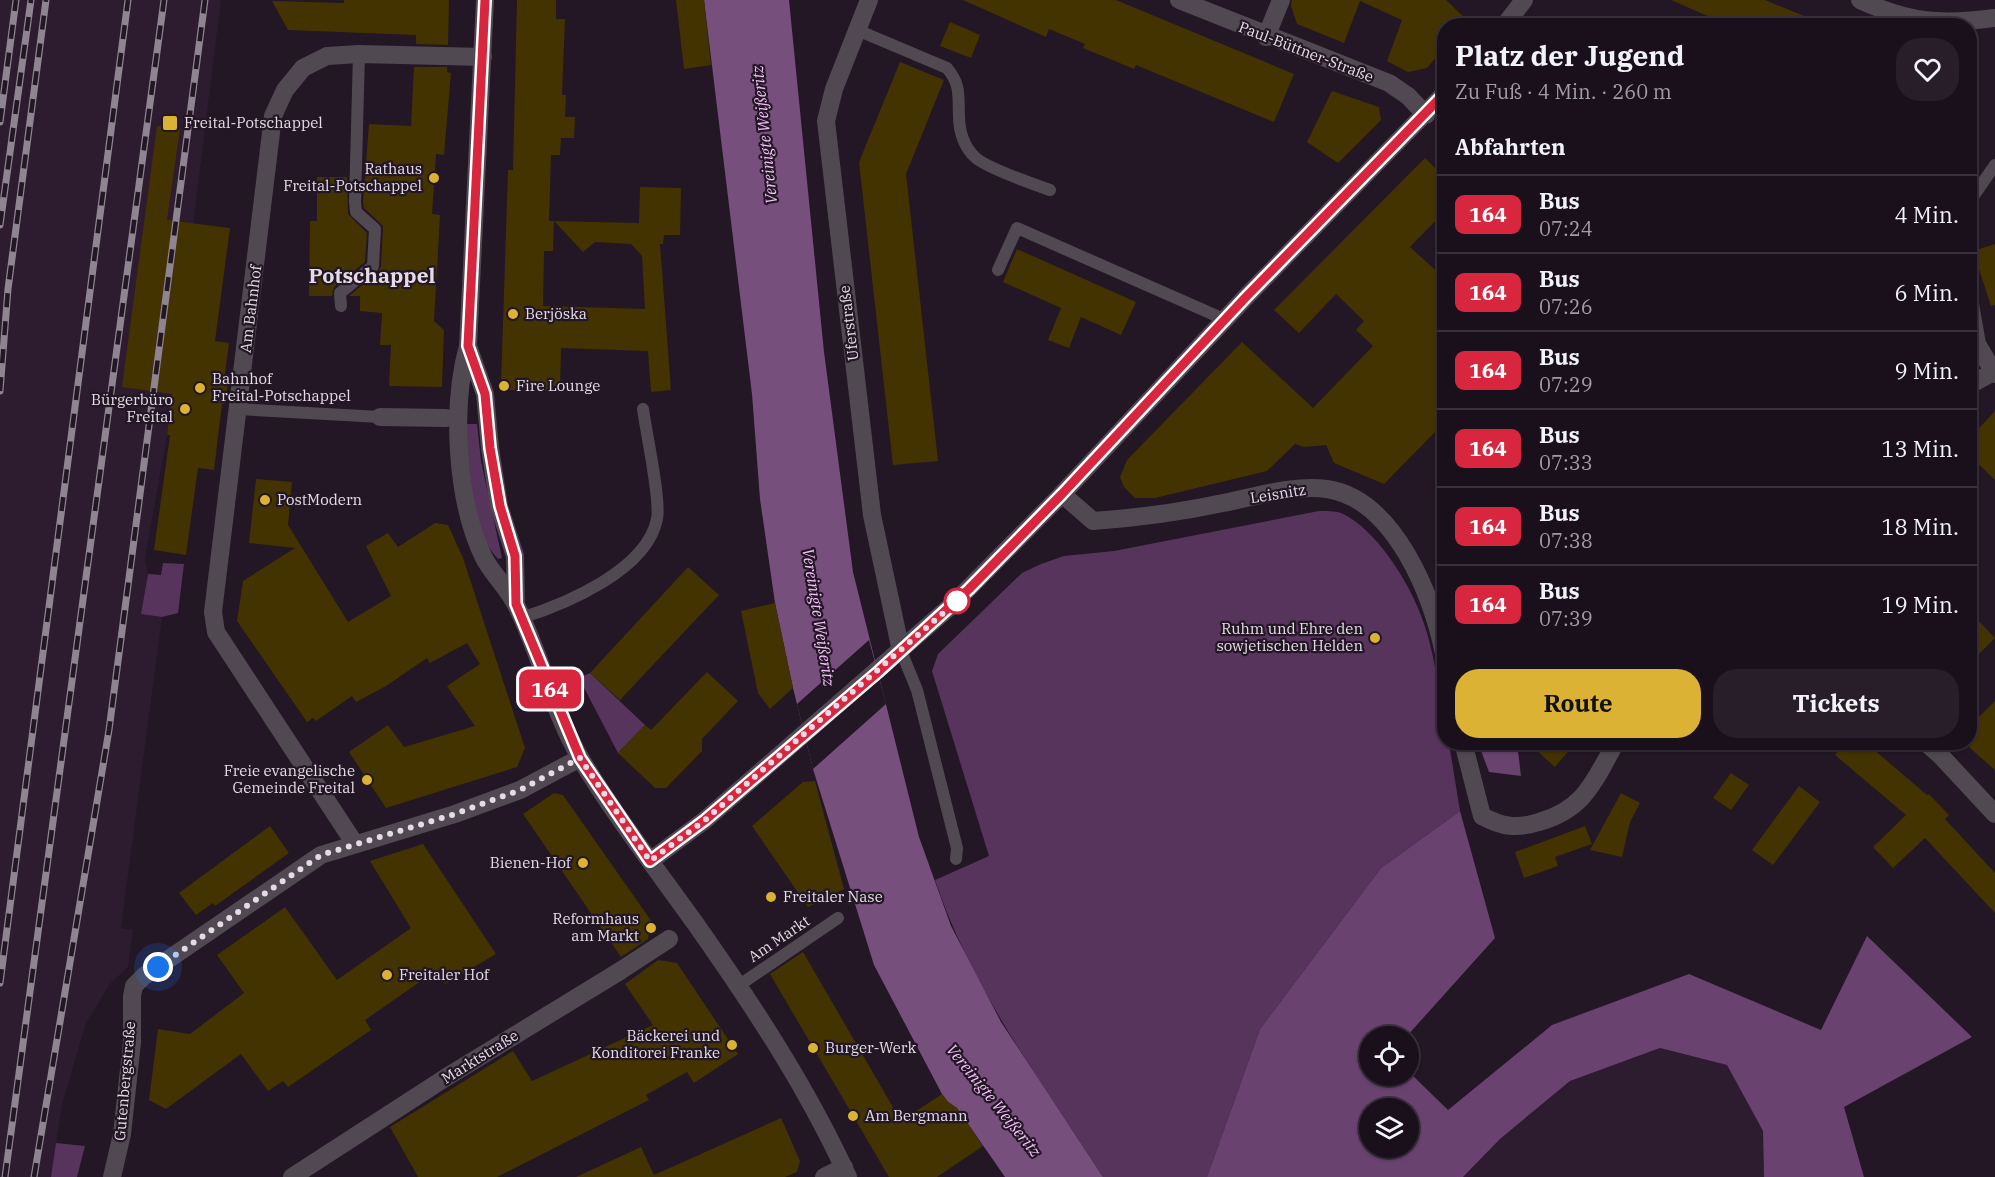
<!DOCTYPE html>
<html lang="de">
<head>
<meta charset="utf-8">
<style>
	:root { --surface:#1a101c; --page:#271e29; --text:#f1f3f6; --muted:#9f9da3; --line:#38303b; --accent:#dbb233 }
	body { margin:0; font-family:"IBM Plex Serif",serif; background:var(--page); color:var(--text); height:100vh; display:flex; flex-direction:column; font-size:22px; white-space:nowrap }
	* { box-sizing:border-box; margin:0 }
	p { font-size:20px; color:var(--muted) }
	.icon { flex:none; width:33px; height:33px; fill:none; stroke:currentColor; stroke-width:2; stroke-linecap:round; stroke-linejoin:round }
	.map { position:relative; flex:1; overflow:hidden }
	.sheet { position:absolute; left:1437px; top:18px; width:540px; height:732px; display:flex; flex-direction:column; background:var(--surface); border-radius:24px; box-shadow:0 2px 4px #0004,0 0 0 2px var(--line) }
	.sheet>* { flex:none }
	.badge { padding:0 12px; border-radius:9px; font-size:21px; line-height:39px }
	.controls { position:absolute; left:1359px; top:1026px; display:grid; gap:12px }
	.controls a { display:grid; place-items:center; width:60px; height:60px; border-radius:50%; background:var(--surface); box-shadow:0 2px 4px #0004,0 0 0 2px var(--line); font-size:30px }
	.you { position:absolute; width:30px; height:30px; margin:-15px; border:4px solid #fff; border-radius:50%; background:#1a73e8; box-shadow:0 0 0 9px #1a73e833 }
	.map>.badge { position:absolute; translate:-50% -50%; box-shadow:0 0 0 3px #fff }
	h2 { padding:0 18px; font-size:22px; line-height:54px }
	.round { display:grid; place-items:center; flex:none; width:63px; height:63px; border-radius:24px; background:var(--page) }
	.headline { display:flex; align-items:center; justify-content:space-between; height:102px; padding:0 18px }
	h1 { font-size:28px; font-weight:800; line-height:45px }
	.cta { display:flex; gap:12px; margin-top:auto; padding:12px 18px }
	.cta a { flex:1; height:69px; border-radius:24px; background:var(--accent); color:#111; font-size:24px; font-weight:800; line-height:69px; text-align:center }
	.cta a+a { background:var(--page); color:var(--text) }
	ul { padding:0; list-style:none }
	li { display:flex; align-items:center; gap:18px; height:78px; padding:0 18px; border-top:2px solid var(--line) }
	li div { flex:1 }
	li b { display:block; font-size:22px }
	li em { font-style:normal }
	li .badge { min-width:66px; font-weight:700; text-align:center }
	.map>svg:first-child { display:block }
	.built { fill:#2d1b30 }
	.green { fill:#57345c }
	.forest { fill:#69426f; fill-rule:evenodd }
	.water { fill:#774f7d }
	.pier { fill:#231625 }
	.building { fill:#433300; fill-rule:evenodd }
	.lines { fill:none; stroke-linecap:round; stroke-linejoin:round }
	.service { stroke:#504951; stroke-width:12 }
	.pedestrian { stroke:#504951; stroke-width:18 }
	.minor { stroke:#504951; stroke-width:18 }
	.tertiary { stroke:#504951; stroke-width:18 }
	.rail-casing { stroke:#8f8491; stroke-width:7 }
	.rail { stroke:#231625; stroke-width:4.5; stroke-dasharray:14; stroke-linecap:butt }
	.line-casing { stroke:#fff; stroke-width:14 }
	.line { stroke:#d7263d; stroke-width:9 }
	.walk { stroke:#e5dbe6; stroke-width:6; stroke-dasharray:0 10.8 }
	.poi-dot { fill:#dbb233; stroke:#231625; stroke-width:2 }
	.stop-dot { fill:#fff; stroke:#d7263d; stroke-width:3 }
	.labels { text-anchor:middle; stroke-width:4.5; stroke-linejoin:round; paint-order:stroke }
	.street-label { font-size:15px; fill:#e5dbe6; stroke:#231625 }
	.poi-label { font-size:15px; fill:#e5dbe6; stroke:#231625; text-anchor:start }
	.water-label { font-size:16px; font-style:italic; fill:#f4c2fa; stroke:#231625 }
	.district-label { font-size:21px; font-weight:bold; fill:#e5dbe6; stroke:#231625 }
</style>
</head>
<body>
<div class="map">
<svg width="1995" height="1177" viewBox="0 0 1995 1177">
	<rect width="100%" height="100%" fill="#231625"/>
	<!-- built -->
	<path class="built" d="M0,0H221L167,435L145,559L148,574L141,614L162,617L121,928L133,930L128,967L110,984L86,1023L62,1105L51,1177H0Z
		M1660,1048L1727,1065L1763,1131L1764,1177H1463L1500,1139L1570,1081Z"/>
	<!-- green -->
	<path class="green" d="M465,424H477L481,461L502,558L498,559C466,524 470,469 465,424Z
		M1319,511C1326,511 1335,511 1341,513C1376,528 1411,585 1423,621C1434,650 1444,712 1444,742L1449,743L1460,811L1381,868L1260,1029L1207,1177H1103C1041,1081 972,990 935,880L989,856L932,671L938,654L1022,573L1041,564L1064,556L1114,551Z
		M163,563L184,564L178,613L162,617L141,614L148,574L161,575Z
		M590,673L645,725L618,753L579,678Z
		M56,1143L85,1146L77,1177H51Z"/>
	<!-- forest -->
	<path class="forest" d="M1478,743H1517L1521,776L1489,772Z
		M1460,811L1495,938L1407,1036H1370V1076H1408L1409,1072L1448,1110L1552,1025L1689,974L1821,1030L1867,936L1972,1037L1844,1107L1864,1177H1764L1763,1131L1727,1065L1660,1048L1570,1081L1500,1139L1463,1177H1207L1260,1029L1381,868ZM1370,1108H1408V1148H1370Z"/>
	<!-- water -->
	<path class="water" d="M704,0H789L824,352L853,572L919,837L951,926L1001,1022L1103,1177H1005L957,1108L948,1102L942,1094L874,965L813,769L793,688L775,603L760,499L752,394Z"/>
	<!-- pier -->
	<path class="pier" d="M869,640L886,704L813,769L797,704Z"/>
	<!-- building -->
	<path class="building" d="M344,0H449L448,45L416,44V35L288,30L272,1L344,3Z
		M517,0H556V19H565L562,95H566L565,117H575L574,138H561L560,155H551L549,221L639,223L640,187L681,188L680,235H664L663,244H660L671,390L651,392L648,351L561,348L560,391L507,390L501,384L508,170H513ZM554,221L583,252L595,242L631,244L642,256L645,309L543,306L544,251H553Z
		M676,0H704L711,65L684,69Z
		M963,0H1116L1294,74L1274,122L1136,65L1134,69L1083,48L1085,44L1049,29L1046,37Z
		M1292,0H1446L1473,26H1444V48L1427,68L1408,72L1387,61L1402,20L1360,1L1344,43L1297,24L1291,6Z
		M1671,0H1765L1826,25L1706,26L1710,17Z
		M950,22L980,35L971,58L940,46Z
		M900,62L944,80L906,174L938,461L893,465L859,162Z
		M414,67H447V72L451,73L444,155L436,154L432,214L440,215L434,321L444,330L442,387L389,386L391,345H380L382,313L360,311V296H349L378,272L381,266L383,226L364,208L363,202L369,124L411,126Z
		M1332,91L1379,107L1381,120L1338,163L1307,142Z
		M157,126L180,129L167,220L230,228L215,341L229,343L224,381L228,382L225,404H222L214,470L198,468L186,555L154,550L170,435H167L172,394L122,387Z
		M1425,158L1444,177V212L1410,247L1444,278V423L1384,484L1334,463L1326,445L1304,447L1295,444L1267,471L1155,498H1135L1124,487L1120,477L1127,460L1242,342L1313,408L1373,346L1356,330L1364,321L1336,294L1299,333L1274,310Z
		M317,177H347L348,214L367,233L365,262L334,287L332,296H309L310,221H317Z
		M1995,244V305L1991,306L1973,251Z
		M1017,249L1136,302L1121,335L1081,317L1069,348L1048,340L1061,308L1003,282Z
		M1995,411V480L1970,456V438Z
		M256,479L292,482L288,525L348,622L391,596L366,546L388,533L398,547L435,523L448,525L463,558L525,748L517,767L386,808L349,752L388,725L404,747L475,726L447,686L480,664L467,643L430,663L427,658L386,686L356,702L352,696L316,721L313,718L307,722L237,621L243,581L295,548L249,543Z
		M688,567L719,595L620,700L590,673Z
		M775,603L793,688L770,709L758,693L741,611Z
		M1970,612L1995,638L1970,663Z
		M707,672L738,701L702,739V751L666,788H655L618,753L645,725L651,730Z
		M1995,701V770L1970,748V726Z
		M1527,742H1576L1555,767Z
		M1845,742H1865L1927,795L1929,794L1949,815L1945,819L1995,873V913L1925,838L1893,868L1873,847L1906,815L1835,755Z
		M1731,773L1749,785L1731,810L1713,798Z
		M815,781L844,889L808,907L752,826L803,782Z
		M1799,786L1820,802L1773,865L1752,850Z
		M554,793L563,795L652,922L648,939L621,957L523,814Z
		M1621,793L1640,803L1630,822L1622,857L1590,850Z
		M270,826L289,853L215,906L213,903L196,915L179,893Z
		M1585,826L1592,844L1555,857L1558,866L1524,878L1515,852Z
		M423,844L496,954L445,984L437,970L365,1020L371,1030L288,1087L283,1081L268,1091L241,1054L166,1109L149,1100L158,1029L190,1034L244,993L217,955L285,907L337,980L411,928L370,861Z
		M803,952L901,1121L942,1094L948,1102L957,1108L983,1146L937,1177H889L770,974Z
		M658,960L677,963L738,1054L694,1083L687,1072L646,1095L649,1100L497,1177H418L390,1127L513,1051L532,1081L653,1025L625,984Z
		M781,1118L800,1161L797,1172L785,1177H576L641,1147L654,1175Z"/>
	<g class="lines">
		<!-- service -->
		<path class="service" d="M857,30L947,68C961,85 958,95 959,116C959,131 964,148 976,158C989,169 1033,184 1050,190
			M1970,201L1995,165
			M998,270L1017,228L1226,320
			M341,306L340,293L373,266L375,229L356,212L355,202L359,54
			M238,409L380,417
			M521,618C566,604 647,570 657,519C661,500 646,432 643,409
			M901,651L917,690L957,848L956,859
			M738,986L838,918"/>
		<!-- pedestrian -->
		<path class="pedestrian" d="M380,417L446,418
			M620,971L669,939"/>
		<!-- minor -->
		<path class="minor" d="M869,0L834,89L826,121L872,515L901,651
			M1179,0L1389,83L1408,96L1426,115
			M1860,0C1910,23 1941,25 1995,18
			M1266,37L1281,0
			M1970,304L1977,344L1995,374
			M1970,385L1995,371
			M1062,494L1093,521C1136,518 1181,512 1223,503C1256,497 1293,484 1327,489C1394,499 1433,596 1444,654
			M1463,742L1482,816C1502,827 1517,829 1539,822C1585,809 1594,781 1616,742
			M1925,742L1941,756L1995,814
			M355,844L216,632L213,612L273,116L285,90L303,68L327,56L359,54L483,57
			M112,1177L122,1134L132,1042V996L134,986L144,976L321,855L455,814L520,790L580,758
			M292,1177L445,1078L620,971
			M824,1177L844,1167"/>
		<!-- tertiary -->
		<path class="tertiary" d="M485,0L468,346C451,407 456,501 484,558C493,575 508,588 516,605C541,655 553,713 582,761C616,817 657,870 695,923C752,1004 807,1087 848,1177
			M1504,26L1524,0
			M468,346L485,394L490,448L499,506L515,556L516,604
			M650,861L705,820L953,604L1062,494L1245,298L1444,94"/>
		<defs>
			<path id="rail" d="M0,122L16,0
				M0,225L31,0
				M0,391L8,289L46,0
				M0,983L128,0
				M5,1177L164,0
				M34,1177L109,730L205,0"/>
		</defs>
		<!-- rail casing -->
		<use href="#rail" class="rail-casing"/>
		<!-- rail -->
		<use href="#rail" class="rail"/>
	</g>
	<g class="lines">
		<defs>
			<path id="line" d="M485,0L468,346L485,394L490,448L500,506L515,556L516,604L580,758L650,861L705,820L878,672L969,589L1062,494L1245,298L1444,94"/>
		</defs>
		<!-- line casing -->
		<use href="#line" class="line-casing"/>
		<!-- line -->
		<use href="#line" class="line"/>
		<!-- walk -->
		<path class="walk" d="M158,967L321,855L455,814L520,790L580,758L650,861L705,820L957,601"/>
	</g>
	<!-- markers -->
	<g class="poi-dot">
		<rect x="162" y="115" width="16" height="16" rx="3"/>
		<circle cx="434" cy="178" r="6"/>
		<circle cx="513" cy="314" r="6"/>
		<circle cx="504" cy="386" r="6"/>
		<circle cx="200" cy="388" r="6"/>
		<circle cx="185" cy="409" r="6"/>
		<circle cx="265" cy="500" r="6"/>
		<circle cx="1375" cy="638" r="6"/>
		<circle cx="367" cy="780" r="6"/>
		<circle cx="583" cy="863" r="6"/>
		<circle cx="771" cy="897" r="6"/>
		<circle cx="651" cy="928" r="6"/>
		<circle cx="387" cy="975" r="6"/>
		<circle cx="732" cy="1045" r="6"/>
		<circle cx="813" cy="1048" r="6"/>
		<circle cx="853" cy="1116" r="6"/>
	</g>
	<circle class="stop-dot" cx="957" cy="601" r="12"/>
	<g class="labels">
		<!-- street labels -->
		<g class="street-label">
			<text transform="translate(1306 52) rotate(21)" y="5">Paul-Büttner-Straße</text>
			<text transform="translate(251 309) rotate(-83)" y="5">Am Bahnhof</text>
			<text transform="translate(849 323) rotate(-97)" y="5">Uferstraße</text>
			<text transform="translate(1278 494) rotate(-9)" y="5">Leisnitz</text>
			<text transform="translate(779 939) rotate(-34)" y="5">Am Markt</text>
			<text transform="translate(480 1057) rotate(-32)" y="5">Marktstraße</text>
			<text transform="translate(125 1081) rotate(-85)" y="5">Gutenbergstraße</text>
		</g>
		<!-- poi labels -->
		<g class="poi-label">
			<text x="184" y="128">Freital-Potschappel</text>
			<text x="422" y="174" text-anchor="end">Rathaus<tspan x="422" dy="17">Freital-Potschappel</tspan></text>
			<text x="525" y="319">Berjöska</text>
			<text x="212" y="384">Bahnhof<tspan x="212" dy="17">Freital-Potschappel</tspan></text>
			<text x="516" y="391">Fire Lounge</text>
			<text x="173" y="405" text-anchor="end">Bürgerbüro<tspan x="173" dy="17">Freital</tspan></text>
			<text x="277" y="505">PostModern</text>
			<text x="1363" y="634" text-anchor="end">Ruhm und Ehre den<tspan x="1363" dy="17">sowjetischen Helden</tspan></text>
			<text x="355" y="776" text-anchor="end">Freie evangelische<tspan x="355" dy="17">Gemeinde Freital</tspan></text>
			<text x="571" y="868" text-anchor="end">Bienen-Hof</text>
			<text x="783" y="902">Freitaler Nase</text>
			<text x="639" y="924" text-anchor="end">Reformhaus<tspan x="639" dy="17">am Markt</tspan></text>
			<text x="399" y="980">Freitaler Hof</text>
			<text x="720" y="1041" text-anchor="end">Bäckerei und<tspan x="720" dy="17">Konditorei Franke</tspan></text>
			<text x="825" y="1053">Burger-Werk</text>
			<text x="865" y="1121">Am Bergmann</text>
		</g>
		<!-- water labels -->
		<g class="water-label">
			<text transform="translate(764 135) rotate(-96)" y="6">Vereinigte Weißeritz</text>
			<text transform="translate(819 617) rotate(81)" y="6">Vereinigte Weißeritz</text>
			<text transform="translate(994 1100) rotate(51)" y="6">Vereinigte Weißeritz</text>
		</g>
		<!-- district labels -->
		<g class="district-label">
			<text x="372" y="283">Potschappel</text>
		</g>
	</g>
</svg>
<div class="controls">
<a><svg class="icon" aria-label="locate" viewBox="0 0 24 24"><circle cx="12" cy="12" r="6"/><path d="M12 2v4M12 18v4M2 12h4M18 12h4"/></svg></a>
<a><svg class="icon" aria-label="layers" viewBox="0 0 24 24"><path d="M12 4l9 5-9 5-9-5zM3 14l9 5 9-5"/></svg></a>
</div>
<div class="you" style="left:158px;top:967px"></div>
<b class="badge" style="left:550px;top:689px;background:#d7263d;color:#fff">164</b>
<section class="sheet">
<div class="headline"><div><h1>Platz der Jugend</h1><p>Zu Fuß · 4 Min. · 260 m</p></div><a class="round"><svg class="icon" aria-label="heart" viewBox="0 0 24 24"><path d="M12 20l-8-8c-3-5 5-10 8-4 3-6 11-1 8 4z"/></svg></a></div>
<h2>Abfahrten</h2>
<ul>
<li><span class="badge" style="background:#d7263d;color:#fff">164</span><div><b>Bus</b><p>07:24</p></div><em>4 Min.</em></li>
<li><span class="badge" style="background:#d7263d;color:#fff">164</span><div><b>Bus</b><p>07:26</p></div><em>6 Min.</em></li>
<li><span class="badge" style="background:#d7263d;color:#fff">164</span><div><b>Bus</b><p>07:29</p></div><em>9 Min.</em></li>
<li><span class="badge" style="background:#d7263d;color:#fff">164</span><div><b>Bus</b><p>07:33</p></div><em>13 Min.</em></li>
<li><span class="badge" style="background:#d7263d;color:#fff">164</span><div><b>Bus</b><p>07:38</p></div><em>18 Min.</em></li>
<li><span class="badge" style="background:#d7263d;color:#fff">164</span><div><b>Bus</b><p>07:39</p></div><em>19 Min.</em></li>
</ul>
<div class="cta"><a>Route</a><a>Tickets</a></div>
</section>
</div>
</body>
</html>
